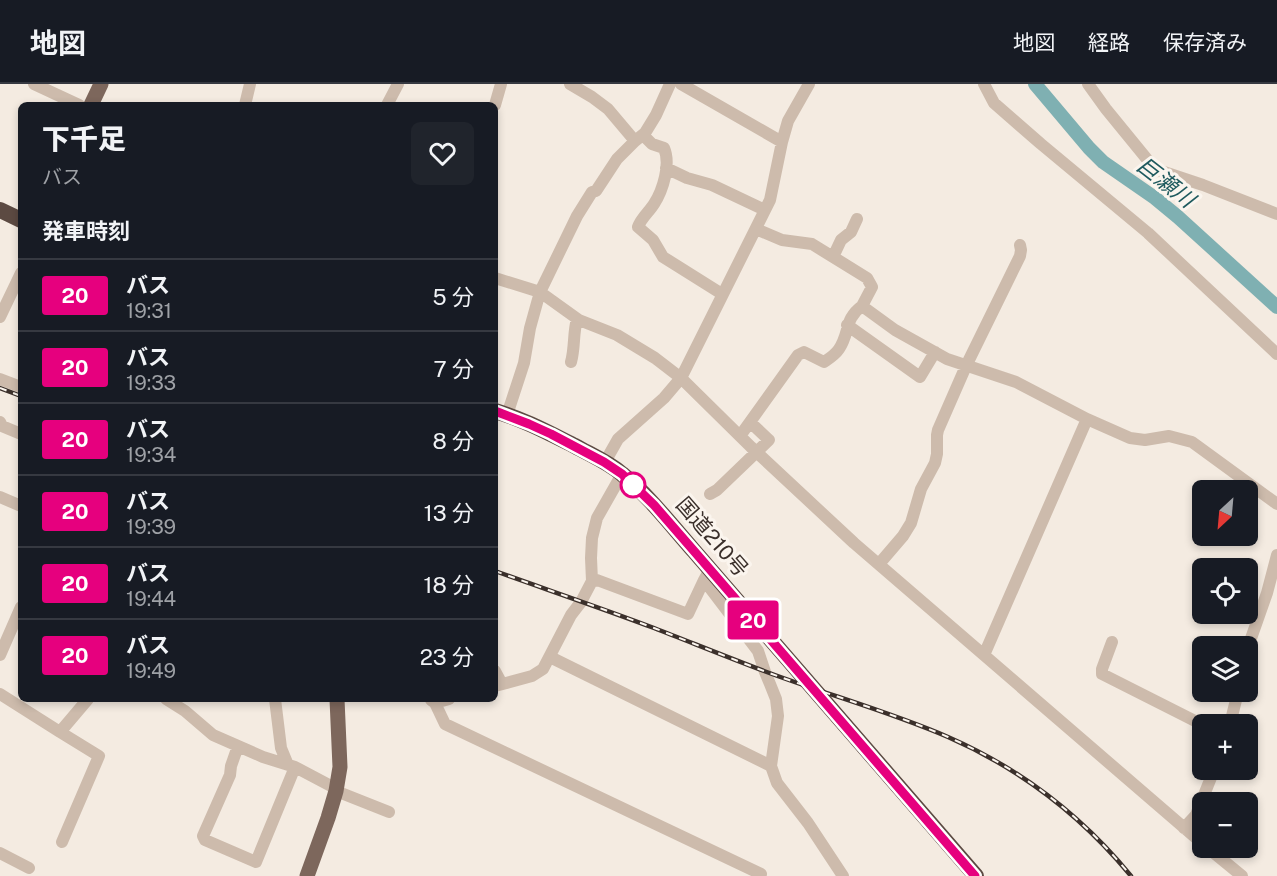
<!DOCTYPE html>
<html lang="ja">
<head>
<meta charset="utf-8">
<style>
	:root { --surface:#171b24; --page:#20242c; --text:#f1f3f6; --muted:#9ea1a6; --line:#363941 }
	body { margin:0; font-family:"Public Sans","Noto Sans JP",sans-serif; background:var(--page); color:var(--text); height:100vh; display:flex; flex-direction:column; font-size:22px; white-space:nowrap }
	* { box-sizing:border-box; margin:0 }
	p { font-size:20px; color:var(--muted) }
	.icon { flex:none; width:33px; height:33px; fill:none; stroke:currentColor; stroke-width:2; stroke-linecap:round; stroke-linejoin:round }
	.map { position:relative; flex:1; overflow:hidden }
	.sheet { position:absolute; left:18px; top:18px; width:480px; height:600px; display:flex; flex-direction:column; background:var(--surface); border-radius:9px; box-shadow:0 3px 9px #0003 }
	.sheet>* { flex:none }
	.badge { padding:0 12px; border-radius:4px; font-size:21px; line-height:39px }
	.needle { width:39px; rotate:206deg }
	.tools { position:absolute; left:1192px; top:396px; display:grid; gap:12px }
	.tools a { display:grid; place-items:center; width:66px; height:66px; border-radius:9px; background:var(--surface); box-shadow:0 3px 9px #0003; font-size:30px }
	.map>.badge { position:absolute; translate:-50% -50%; box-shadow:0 0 0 3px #fff }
	h2 { padding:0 24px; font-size:22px; line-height:54px }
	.round { display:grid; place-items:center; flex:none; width:63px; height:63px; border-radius:9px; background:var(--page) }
	.head { display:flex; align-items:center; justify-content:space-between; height:102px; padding:0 24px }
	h1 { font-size:28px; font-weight:800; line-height:45px }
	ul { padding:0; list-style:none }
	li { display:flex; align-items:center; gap:18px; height:72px; padding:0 24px; border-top:2px solid var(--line) }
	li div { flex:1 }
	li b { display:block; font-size:22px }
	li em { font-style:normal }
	li .badge { min-width:66px; font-weight:700; text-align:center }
	header { display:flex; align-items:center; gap:36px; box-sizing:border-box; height:84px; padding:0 30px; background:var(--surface); border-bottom:2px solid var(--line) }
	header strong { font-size:28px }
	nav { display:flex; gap:33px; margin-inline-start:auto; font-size:21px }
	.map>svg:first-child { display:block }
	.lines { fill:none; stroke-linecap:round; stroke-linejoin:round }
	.river { stroke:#7fb0b2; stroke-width:14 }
	.minor { stroke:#cdbbac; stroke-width:12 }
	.major { stroke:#7d675c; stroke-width:15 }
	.highway { stroke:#5c4a42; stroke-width:16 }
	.rail-casing { stroke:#3b302b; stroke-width:4.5 }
	.rail { stroke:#fbf5ee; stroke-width:2; stroke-dasharray:7; stroke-linecap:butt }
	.line-casing { stroke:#fff; stroke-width:14 }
	.line { stroke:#e6007e; stroke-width:9 }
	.stop-dot { fill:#fff; stroke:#e6007e; stroke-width:3 }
	.labels { text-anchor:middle; stroke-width:6; stroke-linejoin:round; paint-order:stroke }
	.street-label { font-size:21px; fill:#3b302b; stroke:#fbf5ee }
	.water-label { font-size:22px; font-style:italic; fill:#1f5a5e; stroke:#fbf5ee }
</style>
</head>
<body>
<header>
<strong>地図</strong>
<nav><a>地図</a><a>経路</a><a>保存済み</a></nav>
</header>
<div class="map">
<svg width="1277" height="792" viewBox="0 0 1277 792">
	<rect width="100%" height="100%" fill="#f4ebe1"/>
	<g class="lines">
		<!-- river -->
		<path class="river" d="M1035,0L1089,64L1103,78L1155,114L1178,133L1277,223"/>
		<!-- minor -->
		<path class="minor" d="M34,0L79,21
			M570,0L592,13L608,25L635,57
			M681,0L782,58
			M984,0L994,19L1041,60L1148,149L1277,270
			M1088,0L1106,25L1155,85L1203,101L1277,130
			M245,21L250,0
			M387,21L398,0
			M495,21L501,0
			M643,51L652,60L664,64C671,80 663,106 654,120C649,128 641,134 638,143L653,156L663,173L722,210
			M666,84L687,94L712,101L765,126
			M756,145L782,156L812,160L867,194L872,203L862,222L895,246L947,275L1016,298L1087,335L984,571
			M833,173L841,156L851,148L857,135
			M495,194L540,208L579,236L617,251L655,274L681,294L751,363L854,459L1203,760
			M0,233L21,189
			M847,241L920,293L935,268
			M571,278C575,264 573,249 577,235
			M0,295L21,303
			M507,331L524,279L530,244L540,208L577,132L592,108L596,107L617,75L635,57L645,49L656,31L670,0
			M1087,335L1130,354L1145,356L1169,352L1192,358L1277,420
			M0,338L2,342L21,350
			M740,352L798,271L804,268L824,278C830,274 835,271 839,265C850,249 844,235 862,222
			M605,378L618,355L664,314L681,294L770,116L782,58L788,37L809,0
			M710,410L717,406L769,356L751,339
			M0,413L21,422
			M879,480L903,452L911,439L921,405L935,379L937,370V351L938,346L966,282L1020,172L1021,166L1020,161
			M710,485L704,496L758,567L765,588L770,600L776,615L778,632L771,682L777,699L808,739L843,792
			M592,497L597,496L688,530L704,496
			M1112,558L1102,585V590L1203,641
			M1248,563L1267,509L1277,471
			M0,571L21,523
			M550,573L771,682
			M495,587L502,600
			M495,602L532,592L543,585L571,531L581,518L592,497L591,474L592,454L597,434L622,390
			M0,610L60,648L88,615
			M166,615L185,627L213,651L263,673L295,683L331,702L336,707L389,728
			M275,615L281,664L288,681
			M431,616L435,619L449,615
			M435,619L445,640L761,790
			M1230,640L1238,608
			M60,648L99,672L62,758
			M238,662L231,682L230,691L203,752L205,756L256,778L295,683
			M1184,744L1196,731L1214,686
			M1208,764L1242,792
			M0,769L29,784"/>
		<!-- major -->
		<path class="major" d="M91,21L101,0
			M307,792L328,734L336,707L340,683L337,615"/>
		<!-- highway -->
		<path class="highway" d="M0,126L21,136
			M495,327C523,335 549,349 575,362C591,371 608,378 622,390C649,412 671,441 694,467L976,792"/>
		<defs>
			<path id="rail" d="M0,304L21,312
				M495,487C548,506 601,524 654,544C690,558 727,573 764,587C825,610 888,627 948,653C1021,685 1081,731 1131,792"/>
		</defs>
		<!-- rail casing -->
		<use href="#rail" class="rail-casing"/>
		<!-- rail -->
		<use href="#rail" class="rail"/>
	</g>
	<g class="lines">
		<defs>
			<path id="line" d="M495,327L529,340L551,350L604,378L622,390L654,421L694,467L975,792"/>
		</defs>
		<!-- line casing -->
		<use href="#line" class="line-casing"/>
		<!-- line -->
		<use href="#line" class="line"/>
	</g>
	<!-- markers -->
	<circle class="stop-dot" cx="633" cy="401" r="12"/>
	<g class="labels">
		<!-- street labels -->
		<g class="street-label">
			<text transform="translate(712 453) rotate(49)" y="7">国道210号</text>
		</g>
		<!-- water labels -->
		<g class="water-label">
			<text transform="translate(1166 98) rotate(38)" y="8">巨瀬川</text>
		</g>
	</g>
</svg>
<div class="tools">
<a><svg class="needle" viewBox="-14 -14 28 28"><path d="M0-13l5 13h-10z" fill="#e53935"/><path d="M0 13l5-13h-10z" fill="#9ea1a6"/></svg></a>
<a><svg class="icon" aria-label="locate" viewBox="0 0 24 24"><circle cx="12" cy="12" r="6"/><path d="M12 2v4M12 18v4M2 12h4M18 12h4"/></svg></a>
<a><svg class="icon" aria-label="layers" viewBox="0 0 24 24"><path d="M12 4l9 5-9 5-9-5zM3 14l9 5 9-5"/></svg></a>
<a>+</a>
<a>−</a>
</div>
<b class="badge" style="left:753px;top:536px;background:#e6007e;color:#fff">20</b>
<section class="sheet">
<div class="head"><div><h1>下千足</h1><p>バス</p></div><a class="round"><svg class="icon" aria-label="heart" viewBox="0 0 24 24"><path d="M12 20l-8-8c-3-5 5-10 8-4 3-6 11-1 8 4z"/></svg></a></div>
<h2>発車時刻</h2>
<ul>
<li><span class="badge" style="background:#e6007e;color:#fff">20</span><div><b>バス</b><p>19:31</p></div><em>5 分</em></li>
<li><span class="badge" style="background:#e6007e;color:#fff">20</span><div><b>バス</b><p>19:33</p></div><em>7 分</em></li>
<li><span class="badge" style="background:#e6007e;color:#fff">20</span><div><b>バス</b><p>19:34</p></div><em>8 分</em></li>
<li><span class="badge" style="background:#e6007e;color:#fff">20</span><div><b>バス</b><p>19:39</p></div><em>13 分</em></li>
<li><span class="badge" style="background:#e6007e;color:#fff">20</span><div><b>バス</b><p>19:44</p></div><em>18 分</em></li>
<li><span class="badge" style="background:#e6007e;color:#fff">20</span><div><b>バス</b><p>19:49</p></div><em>23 分</em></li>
</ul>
</section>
</div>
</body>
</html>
